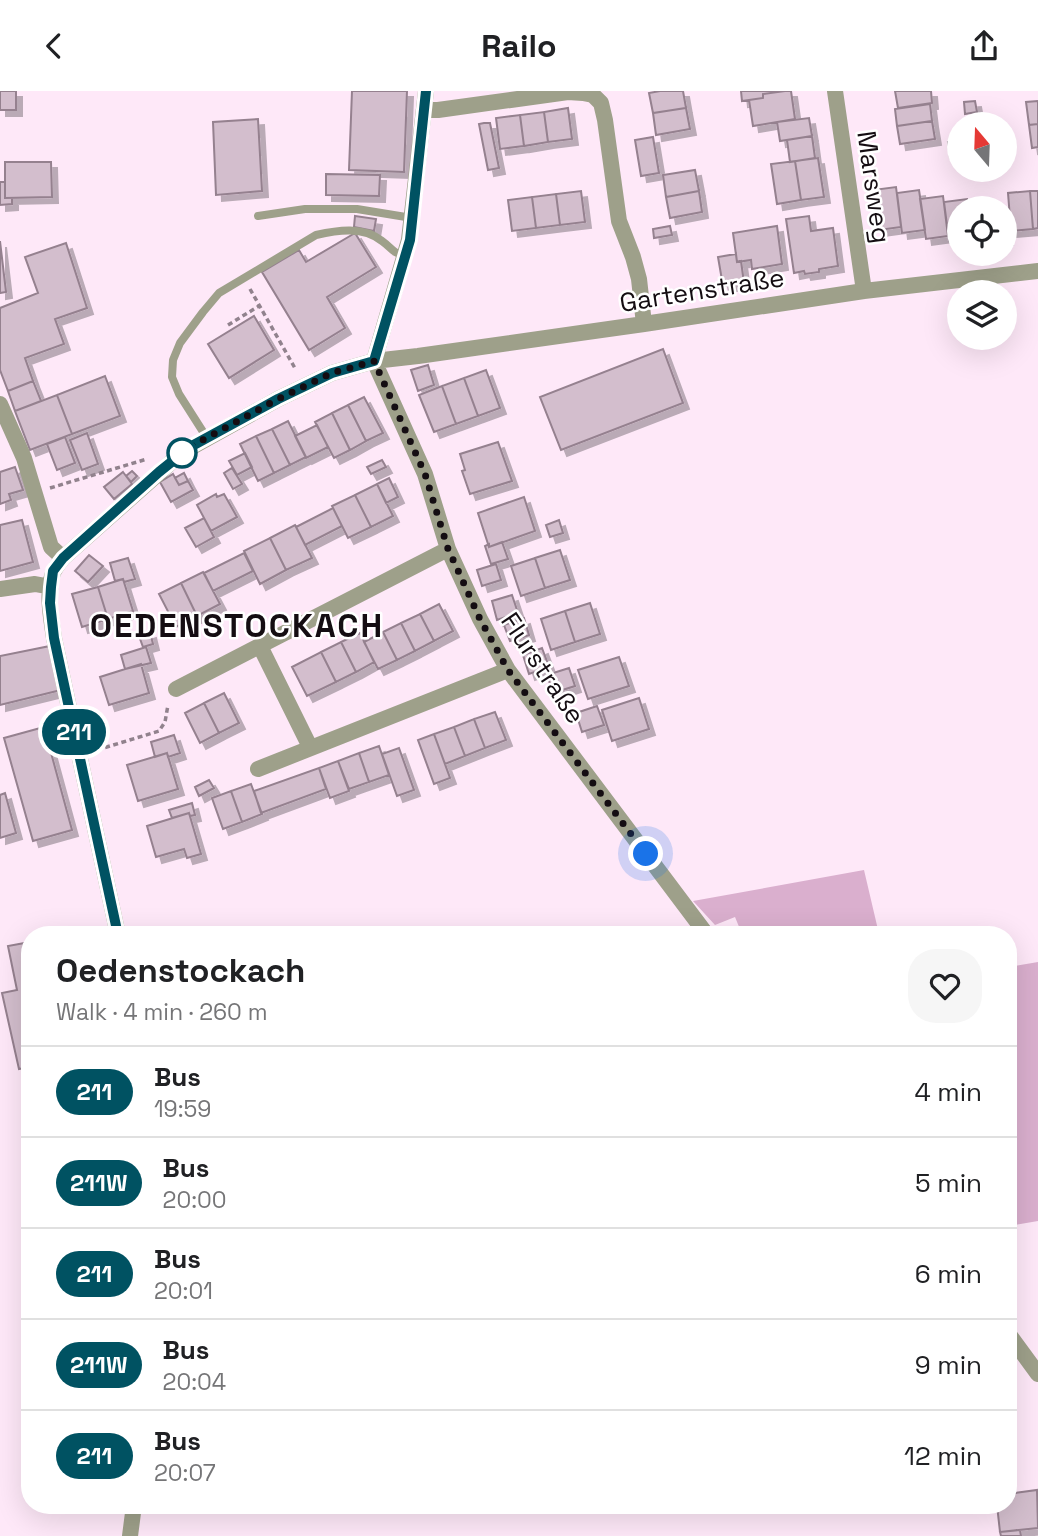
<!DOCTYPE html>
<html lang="en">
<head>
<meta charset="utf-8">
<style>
	:root { --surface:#fff; --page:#f6f6f6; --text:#202124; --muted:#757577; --line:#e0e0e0 }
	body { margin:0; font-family:"Space Grotesk",sans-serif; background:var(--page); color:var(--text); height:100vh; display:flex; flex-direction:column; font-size:26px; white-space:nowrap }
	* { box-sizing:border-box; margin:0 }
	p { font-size:23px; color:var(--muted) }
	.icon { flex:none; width:38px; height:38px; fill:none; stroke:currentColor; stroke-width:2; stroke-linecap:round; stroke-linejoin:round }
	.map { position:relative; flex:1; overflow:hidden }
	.details { position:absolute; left:21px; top:835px; width:996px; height:588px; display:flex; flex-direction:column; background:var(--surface); border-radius:28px; box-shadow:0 7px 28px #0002 }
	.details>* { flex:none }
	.badge { padding:0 14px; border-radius:23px; font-size:24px; line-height:46px }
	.needle { width:46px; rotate:341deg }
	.controls { position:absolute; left:947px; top:21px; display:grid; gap:14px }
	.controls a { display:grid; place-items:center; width:70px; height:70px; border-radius:50%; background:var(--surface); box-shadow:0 7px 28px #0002; font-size:35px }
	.you { position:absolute; width:35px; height:35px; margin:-18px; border:5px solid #fff; border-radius:50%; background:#1a73e8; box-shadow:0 0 0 10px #1a73e833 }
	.map>.badge { position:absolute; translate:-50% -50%; box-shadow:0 0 0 4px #fff }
	.round { display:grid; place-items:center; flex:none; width:74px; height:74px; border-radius:28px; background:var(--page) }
	.headline { display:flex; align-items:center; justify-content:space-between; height:119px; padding:0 35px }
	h1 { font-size:33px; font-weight:800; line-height:52px }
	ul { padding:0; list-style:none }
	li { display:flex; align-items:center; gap:21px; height:91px; padding:0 35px; border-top:2px solid var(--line) }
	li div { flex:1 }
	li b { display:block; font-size:26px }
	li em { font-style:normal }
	li .badge { min-width:77px; font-weight:700; text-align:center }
	header { display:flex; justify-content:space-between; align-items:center; height:91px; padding:0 35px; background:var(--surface); font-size:32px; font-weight:800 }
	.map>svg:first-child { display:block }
	.green { fill:#daafce }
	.building { fill:#d3becd; stroke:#95818f; stroke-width:2; filter:url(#shadow) }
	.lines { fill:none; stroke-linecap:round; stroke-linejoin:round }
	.path { stroke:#91828d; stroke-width:3.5; stroke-dasharray:5 3.5; stroke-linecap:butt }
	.service { stroke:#9ea08a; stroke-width:8 }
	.minor { stroke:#9ea08a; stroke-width:16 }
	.line-casing { stroke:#fff; stroke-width:16 }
	.line { stroke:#005262; stroke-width:10 }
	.walk { stroke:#140d12; stroke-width:7; stroke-dasharray:0 12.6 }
	.stop-dot { fill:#fff; stroke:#005262; stroke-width:3.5 }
	.labels { text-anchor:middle; stroke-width:5; stroke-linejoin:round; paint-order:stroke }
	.street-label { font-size:26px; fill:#140d12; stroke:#fff }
	.district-label { font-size:33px; font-weight:bold; letter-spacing:2px; fill:#140d12; stroke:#fff }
</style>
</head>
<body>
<header><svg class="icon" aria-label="back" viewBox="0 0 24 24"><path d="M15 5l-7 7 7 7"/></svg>Railo<svg class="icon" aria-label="share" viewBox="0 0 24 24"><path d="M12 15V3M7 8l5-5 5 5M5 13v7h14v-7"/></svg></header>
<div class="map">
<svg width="1038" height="1445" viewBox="0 0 1038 1445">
	<defs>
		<filter id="shadow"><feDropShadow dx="6" dy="6" stdDeviation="0" flood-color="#0004"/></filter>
	</defs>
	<rect width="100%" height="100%" fill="#fee8f8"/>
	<!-- green -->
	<path class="green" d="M864,779L879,843H742L735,826L715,834L693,810Z
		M1038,871V1130L1008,1135V876Z"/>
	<!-- building -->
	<path class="building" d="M0,0H16V19H0Z
		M352,0H407L404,81L349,79Z
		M660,0H683L686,17L653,22L649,2Z
		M741,0H785L763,3V7L742,10Z
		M785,0H791L795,28L753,35L749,9L763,7V3Z
		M895,0H931L932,12L898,17Z
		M975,10L977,21L965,23L964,11Z
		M1038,10V33L1029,34L1026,11Z
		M930,13L932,30L897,35L895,18Z
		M568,17L572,48L548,51L544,21Z
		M686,17L690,38L656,44L653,22Z
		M544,21L548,51L524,55L520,24Z
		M520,24L524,55L500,58L496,27Z
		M809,27L812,45L780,50L777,31Z
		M258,28L262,100L216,104L213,31Z
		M932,30L935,48L900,53L897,35Z
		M484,32H490L499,77L488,79L479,33Z
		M1038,33V56L1032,57L1029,34Z
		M812,45L815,67L790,71L787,49Z
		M653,46L659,82L641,85L635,49Z
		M959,49V65L950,67L948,51Z
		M818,67L824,106L801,109L795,70Z
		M795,70L801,109L777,113L771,73Z
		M5,71H51L52,106L5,107Z
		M695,79L699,100L666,106L663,84Z
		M326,83L380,84L379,105L326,104Z
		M0,91H5V107H12V113L0,114Z
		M896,96L901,136L879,139L873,99Z
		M919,99L925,139L902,142L897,102Z
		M581,100L585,131L560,134L556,103Z
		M699,100L702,121L670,127L666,106Z
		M1030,100L1033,138L1011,140L1008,102Z
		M1030,100H1038V137L1033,138Z
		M556,103L560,134L536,137L532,106Z
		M943,105L948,145L926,148L920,108Z
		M532,106L536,137L512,140L508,109Z
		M967,108L968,117H959V149L949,150L944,111Z
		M990,111L991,117H975L974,114Z
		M1009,124L1010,137L1005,138L1007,148L1004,149V125Z
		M355,125L376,128L374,140L354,136Z
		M809,125L811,140L833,137L838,175L819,178V181L805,183L804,180L794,182L786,128Z
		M670,135L672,144L654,147L653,138Z
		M777,135L782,173L752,178L751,169L737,171L733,142Z
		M355,142L376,176L327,206L345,237L309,259L262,181L299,159L306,171Z
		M0,150L6,201L0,202Z
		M66,152L87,217L55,228L64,253L25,267L33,290L8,300L0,279V217L38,202L25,166Z
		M736,163L737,171L741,170L744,192L723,195L718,166Z
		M254,225L274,259L229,287L208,253Z
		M663,258L683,312L561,359L540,306Z
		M428,274L434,294L418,300L411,279Z
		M486,279L500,317L478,325L464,287Z
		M105,285L120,325L72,343L57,304Z
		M464,287L478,325L456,333L442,295Z
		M33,290L41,310L15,320L8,300Z
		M442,295L456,333L434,341L419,304Z
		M57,304L72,343L30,359L15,320Z
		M364,306L383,342L366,350L348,314Z
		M348,314L366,350L350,359L332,322Z
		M332,322L350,359L334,367L315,331Z
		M288,330L306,366L290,374L272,338Z
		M317,334L328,356L306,367L295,345Z
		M272,338L290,374L274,382L256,345Z
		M87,342L98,373L82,379L70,349Z
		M256,345L274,382L258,390L240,353Z
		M65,346L75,372L57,379L47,353Z
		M498,351L512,390L470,403L462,380L465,379L460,363Z
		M245,362L252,376L237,384L229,370Z
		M382,369L386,376L371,383L367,376Z
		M15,376L23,399L9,403L11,409L0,413V381Z
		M232,377L242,393L233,398L224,382Z
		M132,380L137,385L131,391L126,385Z
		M123,381L132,393L114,408L104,396Z
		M184,382L188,390L179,394L175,387Z
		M173,383L179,394L188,390L193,399L171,411L160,391Z
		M389,387L398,406L386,412L377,393Z
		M377,393L393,425L371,436L355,404Z
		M216,403L217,406L224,403L237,426L211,440L197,414Z
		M355,404L371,436L348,447L332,415Z
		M524,406L535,440L489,456L478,422Z
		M333,417L342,435L305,454L296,436Z
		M204,427L214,446L196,456L185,437Z
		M22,429L33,471L0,480V434Z
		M559,429L563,442L550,446L546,434Z
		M295,434L312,467L286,479L270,447Z
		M270,447L286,479L260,493L244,460Z
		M502,451L508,468L491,473L485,455L489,453V456Z
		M560,459L570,489L545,497L535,467Z
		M244,462L253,480L213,500L204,482Z
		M89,464L103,475L88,491L75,480Z
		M128,467L135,488L124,491L123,488L115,490L110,472Z
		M535,467L545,497L521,505L511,475Z
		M496,473L501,489L482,495L477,479Z
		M203,481L220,513L197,525L181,492Z
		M123,488L133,520L108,528L98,496Z
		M181,492L197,525L176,536L159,503Z
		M98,496L108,528L82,536L72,503Z
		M512,504L518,522L497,529L492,510Z
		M590,512L600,543L575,551L565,520Z
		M439,513L453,540L434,550L420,523Z
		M565,520L575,551L551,559L541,528Z
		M420,523L434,550L415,560L401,532Z
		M524,527L529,544L510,550L504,534Z
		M401,532L415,560L397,569L383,541Z
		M150,541L153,553L143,556L139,545Z
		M383,541L397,569L378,578L364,551Z
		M360,542L374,571L356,581L341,551Z
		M341,551L356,581L336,591L321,561Z
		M50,555L61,599L0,614V565Z
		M146,556L151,572L125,578L121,564Z
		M542,557L549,576L529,583L523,564Z
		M321,561L336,591L307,605L292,576Z
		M619,566L629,595L588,608L578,579Z
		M141,573L149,602L109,614L100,586Z
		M569,577L575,595L553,602L547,584Z
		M224,602L239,632L219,642L204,612Z
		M639,607L649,638L612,650L602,619Z
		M204,612L219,642L200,652L185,622Z
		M597,615L604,634L582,641L576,622Z
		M495,621L506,649L485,657L474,628Z
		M474,628L485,657L465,665L454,636Z
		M44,636L72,739L33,750L4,647Z
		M454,636L465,665L445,673L434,643Z
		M434,643L450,687L434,693L418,649Z
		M174,644L180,662L168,666L167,662L155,666L151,651Z
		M379,655L389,684L369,691L359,662Z
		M399,657L414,699L397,705L382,663Z
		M167,662L178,698L138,710L127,674Z
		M359,662L369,691L349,698L338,670Z
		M338,670L349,700L330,707L319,677Z
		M319,677L326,698L261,722L254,700Z
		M209,689L214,697L199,705L195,696Z
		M251,693L262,723L242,731L231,700Z
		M231,700L242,731L223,738L212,707Z
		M5,702L16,742L0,747V704Z
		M192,712L195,724L190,725L189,722L172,727L169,719Z
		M189,722L201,763L187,767L184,758L156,766L147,735Z
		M30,851V976L19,978L2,902L17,899L8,855Z
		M1037,1399L1038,1437L1000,1441L997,1414H1008V1403Z
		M1020,1439L1021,1445H1001L1000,1441Z"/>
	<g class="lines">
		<!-- path -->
		<path class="path" d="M250,198L296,279
			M228,234L259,215
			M50,397L147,368
			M97,659L159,640L165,631L168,614"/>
		<!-- service -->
		<path class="service" d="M258,125L305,118H357L412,127
			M207,347L179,303L172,286L173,269L180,252L203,221L219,202L316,144C338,139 363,135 382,150C393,158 391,161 405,165"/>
		<!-- minor -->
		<path class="minor" d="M835,0L864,200
			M424,19H438L568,1L583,2L593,4L601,12L605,29L619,130L633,166L639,188L644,233
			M374,270L425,383L448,458L480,528L508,579L707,844
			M374,270L409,149L426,0
			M0,313L24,367L51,456L63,467
			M0,498L35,493L51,496
			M260,555L310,656
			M176,598L448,458
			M258,678L508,579
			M118,844L54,547C51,526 46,503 53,482C55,477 59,472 63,467L177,366L190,357L278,308L332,282L374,270L418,265L644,233L864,200L1038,180
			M1008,1242L1038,1283
			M130,1445L134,1414"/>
	</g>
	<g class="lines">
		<defs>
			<path id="line" d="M118,844L54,547L50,512L51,496L53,480L63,467L159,381L190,356L278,308L332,282L374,270L410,149L426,0"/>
		</defs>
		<!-- line casing -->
		<use href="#line" class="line-casing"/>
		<!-- line -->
		<use href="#line" class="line"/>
		<!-- walk -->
		<path class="walk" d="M182,362L177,366L190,356L278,308L332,282L374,270L425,383L448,458L456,475L480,528L508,579L646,763"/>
	</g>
	<!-- markers -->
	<circle class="stop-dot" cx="182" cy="362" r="14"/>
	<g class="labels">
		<!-- street labels -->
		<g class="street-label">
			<text transform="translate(874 96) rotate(82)" y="9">Marsweg</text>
			<text transform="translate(702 199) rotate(-9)" y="9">Gartenstraße</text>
			<text transform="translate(543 577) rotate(56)" y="9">Flurstraße</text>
		</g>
		<!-- district labels -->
		<g class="district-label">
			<text x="237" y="546">OEDENSTOCKACH</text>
		</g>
	</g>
</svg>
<div class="controls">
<a><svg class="needle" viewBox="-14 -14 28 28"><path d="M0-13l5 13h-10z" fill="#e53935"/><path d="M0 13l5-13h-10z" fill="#757577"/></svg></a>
<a><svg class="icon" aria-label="locate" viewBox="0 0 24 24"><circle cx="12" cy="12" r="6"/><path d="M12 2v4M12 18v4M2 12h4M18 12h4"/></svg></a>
<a><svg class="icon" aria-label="layers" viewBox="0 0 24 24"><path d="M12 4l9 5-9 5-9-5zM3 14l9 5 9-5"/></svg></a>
</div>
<div class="you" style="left:646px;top:763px"></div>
<b class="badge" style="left:74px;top:641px;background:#005262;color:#fff">211</b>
<section class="details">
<div class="headline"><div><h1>Oedenstockach</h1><p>Walk · 4 min · 260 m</p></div><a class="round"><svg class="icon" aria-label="heart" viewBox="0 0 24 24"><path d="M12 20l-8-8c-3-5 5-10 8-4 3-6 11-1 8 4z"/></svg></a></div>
<ul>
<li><span class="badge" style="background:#005262;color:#fff">211</span><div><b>Bus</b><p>19:59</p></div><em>4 min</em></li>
<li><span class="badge" style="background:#005262;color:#fff">211W</span><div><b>Bus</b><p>20:00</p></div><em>5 min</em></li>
<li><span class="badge" style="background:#005262;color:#fff">211</span><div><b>Bus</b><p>20:01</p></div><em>6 min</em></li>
<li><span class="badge" style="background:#005262;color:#fff">211W</span><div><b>Bus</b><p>20:04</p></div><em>9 min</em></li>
<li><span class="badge" style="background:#005262;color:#fff">211</span><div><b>Bus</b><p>20:07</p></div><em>12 min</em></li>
</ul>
</section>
</div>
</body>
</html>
